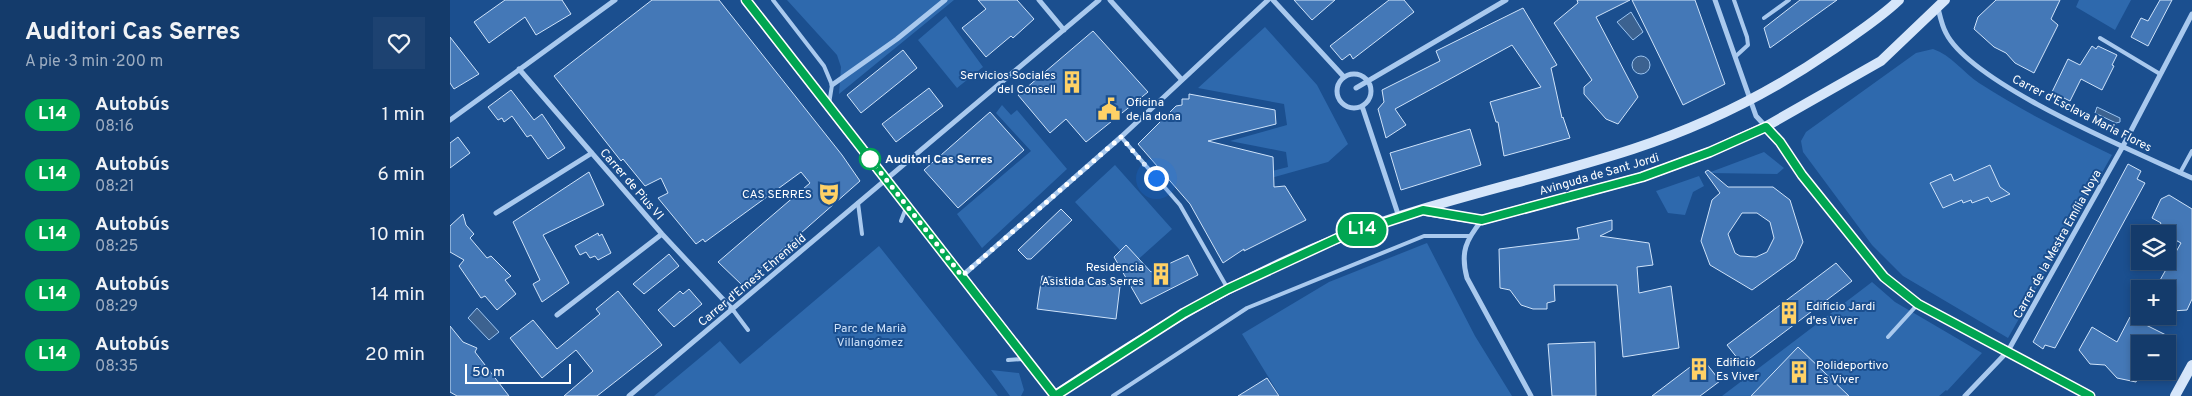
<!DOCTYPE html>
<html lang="es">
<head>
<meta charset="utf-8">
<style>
	:root { --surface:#143b6b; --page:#1d4271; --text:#f1f3f6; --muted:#9dadc1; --line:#33557e }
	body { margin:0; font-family:Overpass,sans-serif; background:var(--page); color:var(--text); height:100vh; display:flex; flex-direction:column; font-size:19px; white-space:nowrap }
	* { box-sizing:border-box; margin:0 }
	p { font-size:16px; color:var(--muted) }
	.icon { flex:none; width:28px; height:28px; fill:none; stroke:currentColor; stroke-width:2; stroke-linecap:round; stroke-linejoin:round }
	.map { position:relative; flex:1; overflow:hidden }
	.side { display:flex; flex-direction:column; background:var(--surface); width:450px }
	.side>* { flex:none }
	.badge { padding:0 10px; border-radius:16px; font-size:18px; line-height:32px }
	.buttons { position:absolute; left:1681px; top:225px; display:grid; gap:10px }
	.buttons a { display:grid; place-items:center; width:45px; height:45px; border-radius:0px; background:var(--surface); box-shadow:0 2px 8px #0003,0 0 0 1px var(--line); font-size:25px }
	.scale { position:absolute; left:15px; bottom:12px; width:106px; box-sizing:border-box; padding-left:5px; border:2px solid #fff; border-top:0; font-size:14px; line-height:18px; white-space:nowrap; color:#fff; -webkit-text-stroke:4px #1b4f8f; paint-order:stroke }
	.you { position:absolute; width:25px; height:25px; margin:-12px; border:4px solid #fff; border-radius:50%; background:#1a73e8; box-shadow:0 0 0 8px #1a73e833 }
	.map>.badge { position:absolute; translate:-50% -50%; box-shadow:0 0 0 2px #fff }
	.round { display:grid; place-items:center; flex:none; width:52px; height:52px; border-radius:0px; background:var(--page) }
	.headline { display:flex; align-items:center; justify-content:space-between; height:85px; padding:0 25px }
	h1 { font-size:24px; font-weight:700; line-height:38px }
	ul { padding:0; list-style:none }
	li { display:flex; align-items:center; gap:15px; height:60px; padding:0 25px }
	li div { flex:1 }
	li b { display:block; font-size:19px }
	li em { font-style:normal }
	li .badge { min-width:55px; font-weight:700; text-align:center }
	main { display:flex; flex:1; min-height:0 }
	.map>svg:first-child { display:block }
	.green { fill:#2e69ad }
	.water { fill:#3c6290; stroke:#9cc4f0 }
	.building { fill:#4478b7; stroke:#cfe3fa; fill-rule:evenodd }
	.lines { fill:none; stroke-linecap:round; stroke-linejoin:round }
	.lane { stroke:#a9c9ee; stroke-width:4 }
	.street { stroke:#a9c9ee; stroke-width:5 }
	.secondary { stroke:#d6e6fa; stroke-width:10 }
	.line-casing { stroke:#fff; stroke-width:11 }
	.line { stroke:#00a651; stroke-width:8 }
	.walk { stroke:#fff; stroke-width:5; stroke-dasharray:0 9 }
	.stop-dot { fill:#fff; stroke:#00a651; stroke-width:2.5 }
	.labels { text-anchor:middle; stroke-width:4; stroke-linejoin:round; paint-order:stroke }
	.poi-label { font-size:12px; fill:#fff; stroke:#1b4f8f; text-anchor:start }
	.street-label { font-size:12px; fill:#fff; stroke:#1b4f8f }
	.stop-label { font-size:12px; font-weight:bold; fill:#fff; stroke:#1b4f8f; text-anchor:start }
	.park-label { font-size:12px; fill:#cfe3fa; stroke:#1b4f8f }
</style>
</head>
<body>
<main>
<section class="side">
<div class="headline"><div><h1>Auditori Cas Serres</h1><p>A pie · 3 min · 200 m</p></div><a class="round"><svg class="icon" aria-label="heart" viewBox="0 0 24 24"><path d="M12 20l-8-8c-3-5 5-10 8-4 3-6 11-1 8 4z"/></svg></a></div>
<ul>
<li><span class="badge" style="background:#00a651;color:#fff">L14</span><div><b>Autobús</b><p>08:16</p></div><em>1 min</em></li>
<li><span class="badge" style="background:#00a651;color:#fff">L14</span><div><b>Autobús</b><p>08:21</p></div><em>6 min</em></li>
<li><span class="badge" style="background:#00a651;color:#fff">L14</span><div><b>Autobús</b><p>08:25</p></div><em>10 min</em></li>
<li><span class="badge" style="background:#00a651;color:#fff">L14</span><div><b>Autobús</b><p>08:29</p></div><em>14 min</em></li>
<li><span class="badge" style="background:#00a651;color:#fff">L14</span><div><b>Autobús</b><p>08:35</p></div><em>20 min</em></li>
</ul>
</section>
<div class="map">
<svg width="1742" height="396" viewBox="0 0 1742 396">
	<rect width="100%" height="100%" fill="#1b4f8f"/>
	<!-- green -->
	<path class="green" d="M337,0H504L389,94L391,67L387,55Z
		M1629,0H1681L1665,30L1626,7Z
		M496,16L533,67L507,88L468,40Z
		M815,27L867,85L898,144L878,162L799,184L783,181L838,167L836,152L780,141L837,125L834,104L748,88Z
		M1483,49C1501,55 1513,72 1529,83C1572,111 1617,133 1662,155L1558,338L1453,276L1422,245L1353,152L1351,141L1356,132L1466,53Z
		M552,105L561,115L567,110L617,169L532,248L507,214L581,151L546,113Z
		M1314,152L1334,168L1327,174L1258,173Z
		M665,165L722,229L683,264L625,202Z
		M1249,176L1254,186L1243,192L1235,215L1218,213L1206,191Z
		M977,243L1025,336L1062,396H830L792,334L879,282Z
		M429,246L548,396H204L270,341L290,364Z
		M1422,282L1445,302L1532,353L1497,391L1496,390L1489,396H1272Z
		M541,370L569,373L574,390L571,396H560Z"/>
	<!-- water -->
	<path class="water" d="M1181,12L1193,32L1183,40L1167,22Z
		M1182 65a9 9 0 1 1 18 0a9 9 0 1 1-18 0Z
		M1647,107L1670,118V122L1666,123L1645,113Z
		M27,308L49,332L39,340L18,318Z"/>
	<!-- building -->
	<path class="building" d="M55,0H112L121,14L86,35L75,17L39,43L24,22Z
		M202,0H269L392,155L410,181L292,285L268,262L360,183L351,172L255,242L253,239L246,244L208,198L218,193L211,178L195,186L173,159L171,161L104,76Z
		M528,0H567L584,19L563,38L561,36L536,57L512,28L536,9Z
		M844,0H885L862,20Z
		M939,0H954L964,12L903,59L900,54L892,60L880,46Z
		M1127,0H1180L1146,17L1188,97L1168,124L1156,119L1134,94V87L1142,80L1104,23L1128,3Z
		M1182,0H1245L1275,84L1233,105Z
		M1350,0H1387L1320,48L1314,28Z
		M1546,0H1610L1601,19L1608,25L1584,73L1565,63L1556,53L1544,47L1524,29L1528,17Z
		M1710,0H1722L1698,46L1681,37L1691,18L1698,21Z
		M1073,8L1107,65L1101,68L1112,118L1113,117L1120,138L1054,156L1048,122H1046L1040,102L1091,87L1062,45L945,109L956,125L936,138L928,109L934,102L932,90L990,61L986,51Z
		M643,31L698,92L636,142L616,119L600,133L568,95Z
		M0,37L29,74L4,89L0,83Z
		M1642,46L1646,49L1648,46L1667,55L1662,65L1664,66L1652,90L1631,79L1620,101L1602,92L1618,59L1630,65Z
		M453,50L467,68L411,113L397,95Z
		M479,88L493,106L446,142L432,124Z
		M61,90L84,120L92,114L115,148L98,159L81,135L77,137L62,116L54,122L52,118L48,120L38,107Z
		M739,94L825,110L826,124L758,141L823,157L824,187L835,186L856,220L794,251V249L773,263L740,204L688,144L726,106L732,105V99H739Z
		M540,112L574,150L508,208L474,170Z
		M1020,129L1031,165L951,190L940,153Z
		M8,137L20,153L0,168V143Z
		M1678,164L1691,171L1687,179L1695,183L1605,348L1595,345L1593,349L1583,342Z
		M1540,165L1550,187L1560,194L1541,202L1538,197L1522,203L1521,200L1513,203L1512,200L1493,208L1480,183L1501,174L1504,181Z
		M1258,170L1278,187H1323L1340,200L1353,242L1345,259L1302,290L1260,265L1251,241L1262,200L1270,193L1255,172ZM1292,213H1307L1320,222L1324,238L1317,252L1306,257L1290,256L1285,253L1278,234Z
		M139,172L154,205L93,235L119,283L92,302L83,284L90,280L63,222Z
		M1719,195L1742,209V299L1737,310L1722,311L1718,309V289H1705L1731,243L1718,236V234L1707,230L1711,223L1702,218L1711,199Z
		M611,209L622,220L581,259H577L568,250Z
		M13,214L16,225L24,234L20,238L37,258L41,256L61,276L55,280L66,294L47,310L35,296L31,298L9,266L14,260L0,252V226Z
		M1162,220V230L1150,236L1199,243L1203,265L1187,267L1189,293L1221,286L1229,348L1173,357L1167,285H1104L1105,301L1097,303V309H1083L1071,305L1060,290L1050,288L1049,249L1129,239L1127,228Z
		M148,233L149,236L152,234L161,253L148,260L145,256L140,258L136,252L130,255L125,246Z
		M676,245L701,272L738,255L748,275L691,304L664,257Z
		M219,254L229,266L194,294L183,284Z
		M1386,263L1402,281L1292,364L1277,345Z
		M592,276L670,286L666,319L587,309Z
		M239,289L252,304L224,327L208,310L230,291L233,294Z
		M168,291L212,345L147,396H114L143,371L126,350L92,378L60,338L83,320L107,349L150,314L146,309Z
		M1680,317L1716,335L1711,344H1690V373L1686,382L1667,378L1655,365L1640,364L1629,350L1642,327L1667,342Z
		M0,326L13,342L27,348L25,352L59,396H7L0,392Z
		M1145,342L1146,396H1102L1098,344Z
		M1348,347L1399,396H1301Z
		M1252,358L1270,381L1250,396H1202Z
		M817,378L829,396H788Z"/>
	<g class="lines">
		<!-- lane -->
		<path class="lane" d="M323,0L374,66L382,85L379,104
			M1284,0L1297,37L1298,45L1286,56
			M1314,18L1339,0
			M1650,38L1710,74
			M671,137L730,205L778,289
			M1730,173L1742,151
			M408,203L412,234
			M451,221L456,208
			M283,310L298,330
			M1438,337L1468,304
			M558,360L573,359
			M663,396L797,308L974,236H1020"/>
		<!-- street -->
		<path class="street" d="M589,0L614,30
			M660,0L732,80
			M823,0L894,77
			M1265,0L1306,116L1330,142L1352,175L1434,277L1468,304L1640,396
			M1488,8C1490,16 1492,26 1496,33C1522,85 1686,152 1742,178
			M69,69L212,234L283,310
			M887 91a17 17 0 1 1 34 0a17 17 0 1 1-34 0Z
			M382,85L447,39L495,0
			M906,88L1056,0
			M912,106L949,217
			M0,120L165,0
			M46,213L142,153
			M1032,220C1016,240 1010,252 1017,278L1081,396
			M512,276L671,137L818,0
			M107,315L212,234
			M179,396L649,0
			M1515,396L1558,351L1673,146L1742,14"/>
		<!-- secondary -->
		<path class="secondary" d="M296,0L605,396
			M976,211L1032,220L1192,177L1260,152L1315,127L1431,61L1495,0
			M604,396C695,335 787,278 889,238C984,200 1085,181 1183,149C1253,126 1320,93 1381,51C1404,35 1428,20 1449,0
			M1725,396L1742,365"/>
	</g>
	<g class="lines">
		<defs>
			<path id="line" d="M296,0L605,396L734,313L778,289L888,238L973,210L1032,220L1192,177L1260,152L1316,127L1330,142L1352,175L1434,277L1468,304L1640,396"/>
		</defs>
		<!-- line casing -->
		<use href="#line" class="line-casing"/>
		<!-- line -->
		<use href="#line" class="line"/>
		<!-- walk -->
		<path class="walk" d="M420,159L512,276L671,137L706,178"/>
	</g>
	<!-- icons -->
	<defs>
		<symbol id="building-bare" viewBox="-9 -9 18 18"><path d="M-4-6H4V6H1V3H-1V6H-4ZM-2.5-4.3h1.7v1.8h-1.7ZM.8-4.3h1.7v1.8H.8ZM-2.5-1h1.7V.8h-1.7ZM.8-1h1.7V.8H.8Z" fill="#ffd166" stroke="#1b4f8f" stroke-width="2.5" paint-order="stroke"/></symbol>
		<symbol id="civic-bare" viewBox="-9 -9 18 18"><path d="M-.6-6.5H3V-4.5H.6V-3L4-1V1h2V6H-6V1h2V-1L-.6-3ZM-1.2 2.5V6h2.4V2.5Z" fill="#ffd166" stroke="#1b4f8f" stroke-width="2.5" paint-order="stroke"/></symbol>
		<symbol id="theatre-bare" viewBox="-9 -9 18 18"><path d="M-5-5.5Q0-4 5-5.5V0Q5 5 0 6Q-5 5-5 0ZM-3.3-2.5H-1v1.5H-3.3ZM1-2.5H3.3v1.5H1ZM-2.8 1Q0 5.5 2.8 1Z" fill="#ffd166" stroke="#1b4f8f" stroke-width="2.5" paint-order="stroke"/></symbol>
	</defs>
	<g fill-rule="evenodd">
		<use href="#building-bare" x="606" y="66" width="32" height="32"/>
		<use href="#civic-bare" x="643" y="93" width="32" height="32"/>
		<use href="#theatre-bare" x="363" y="178" width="32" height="32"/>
		<use href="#building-bare" x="695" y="258" width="32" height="32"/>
		<use href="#building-bare" x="1323" y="297" width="32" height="32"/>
		<use href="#building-bare" x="1233" y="353" width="32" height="32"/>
		<use href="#building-bare" x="1333" y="356" width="32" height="32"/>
	</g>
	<!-- markers -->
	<circle class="stop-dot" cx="420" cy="159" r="10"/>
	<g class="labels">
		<!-- poi labels -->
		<g class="poi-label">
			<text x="606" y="79" text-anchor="end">Servicios Sociales<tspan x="606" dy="14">del Consell</tspan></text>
			<text x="676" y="106">Oficina<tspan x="676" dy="14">de la dona</tspan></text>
			<text x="362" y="198" text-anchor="end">CAS SERRES</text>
			<text x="694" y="271" text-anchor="end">Residencia<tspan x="694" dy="14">Asistida Cas Serres</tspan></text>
			<text x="1356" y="310">Edificio Jardi<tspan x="1356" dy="14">d'es Viver</tspan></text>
			<text x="1266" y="366">Edificio<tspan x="1266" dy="14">Es Viver</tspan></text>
			<text x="1366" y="369">Polideportivo<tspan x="1366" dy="14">Es Viver</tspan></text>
		</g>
		<!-- street labels -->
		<g class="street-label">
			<text transform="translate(1632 113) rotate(27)" y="4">Carrer d'Esclava Maria Flores</text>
			<text transform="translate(1149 174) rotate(-16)" y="4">Avinguda de Sant Jordi</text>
			<text transform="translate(182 184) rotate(49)" y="4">Carrer de Pius VI</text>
			<text transform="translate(1607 244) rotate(-61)" y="4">Carrer de la Mestra Emília Noya</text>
			<text transform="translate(302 280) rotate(-40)" y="4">Carrer d'Ernest Ehrenfeld</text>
		</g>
		<!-- stop labels -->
		<g class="stop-label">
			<text x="435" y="163">Auditori Cas Serres</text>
		</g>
		<!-- park labels -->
		<g class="park-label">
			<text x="420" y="332">Parc de Marià<tspan x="420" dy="14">Villangómez</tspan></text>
		</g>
	</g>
</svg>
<div class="buttons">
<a><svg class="icon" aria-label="layers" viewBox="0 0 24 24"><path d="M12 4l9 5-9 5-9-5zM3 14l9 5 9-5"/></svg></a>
<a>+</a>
<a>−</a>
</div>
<div class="scale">50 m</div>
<div class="you" style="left:706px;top:178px"></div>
<b class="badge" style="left:912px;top:230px;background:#00a651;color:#fff">L14</b>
</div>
</main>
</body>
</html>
